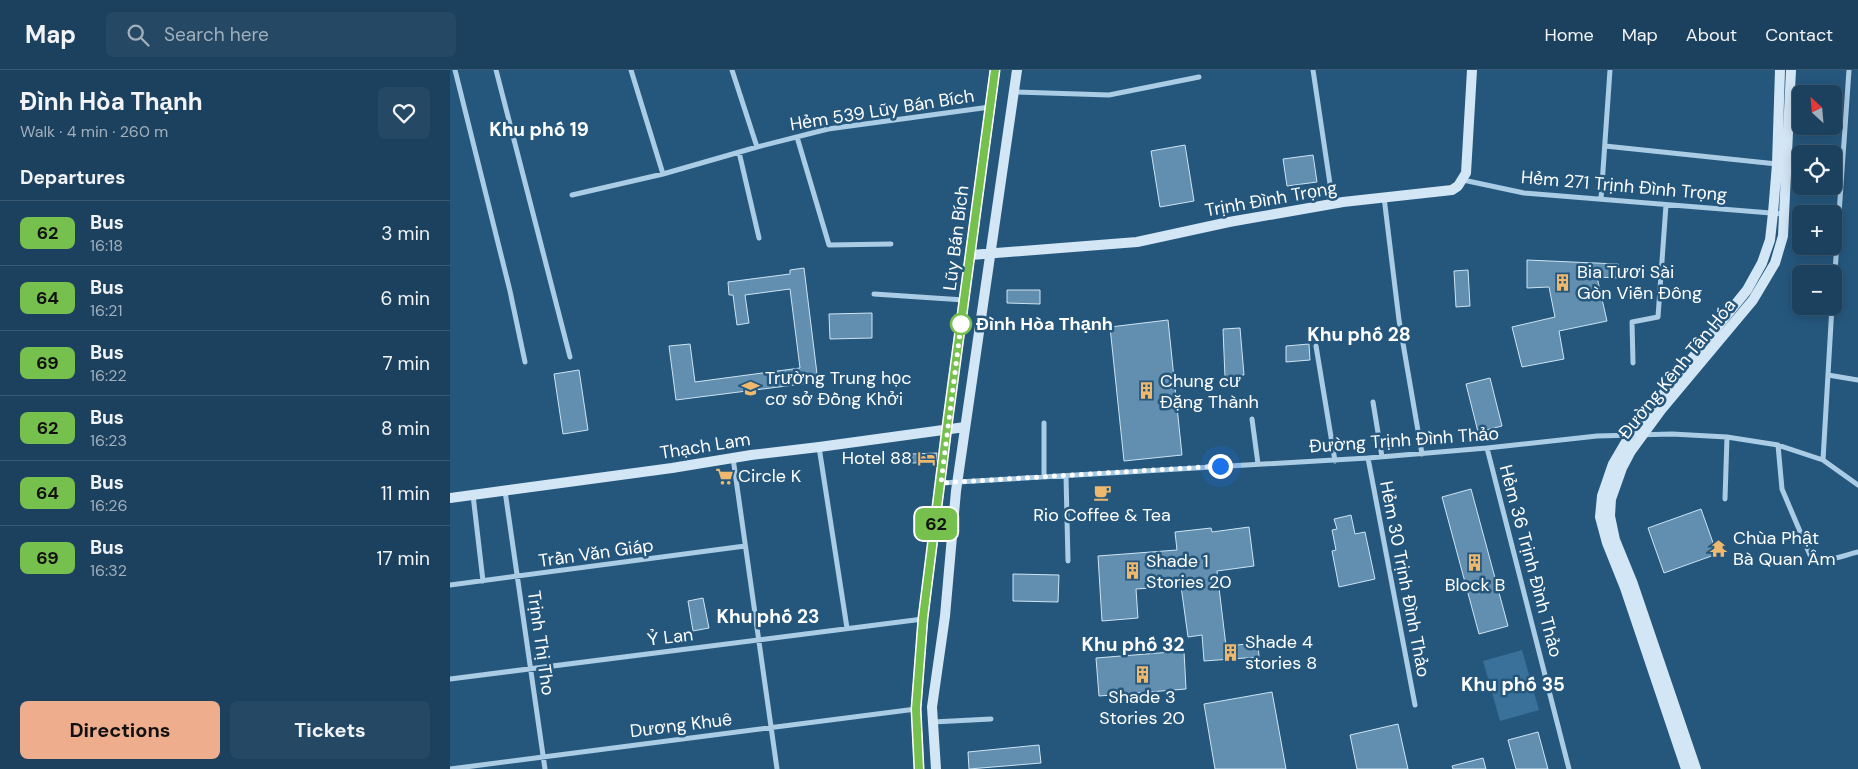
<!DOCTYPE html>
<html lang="en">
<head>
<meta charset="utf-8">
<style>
	:root { --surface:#1c415e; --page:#254864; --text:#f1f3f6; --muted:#a0afbc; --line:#3a5a73; --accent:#eead8d }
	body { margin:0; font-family:"DM Sans",sans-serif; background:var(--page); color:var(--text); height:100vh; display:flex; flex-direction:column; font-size:19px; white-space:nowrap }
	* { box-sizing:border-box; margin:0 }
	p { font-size:16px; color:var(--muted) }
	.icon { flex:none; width:28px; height:28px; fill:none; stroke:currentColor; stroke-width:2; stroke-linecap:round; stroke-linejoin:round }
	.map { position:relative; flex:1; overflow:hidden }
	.sheet { display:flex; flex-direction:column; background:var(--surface); width:450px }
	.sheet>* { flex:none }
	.badge { padding:0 10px; border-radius:8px; font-size:18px; line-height:32px }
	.needle { width:32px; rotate:334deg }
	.buttons { position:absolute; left:1342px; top:15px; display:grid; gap:10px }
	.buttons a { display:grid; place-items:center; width:50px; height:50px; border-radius:8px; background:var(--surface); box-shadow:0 2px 12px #0003,0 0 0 1px var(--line); font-size:25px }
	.you { position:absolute; width:25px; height:25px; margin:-12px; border:4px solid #fff; border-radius:50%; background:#1a73e8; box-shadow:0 0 0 8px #1a73e833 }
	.map>.badge { position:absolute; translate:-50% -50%; box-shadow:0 0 0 2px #fff }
	h2 { padding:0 20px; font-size:19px; line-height:45px }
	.round { display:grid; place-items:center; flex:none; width:52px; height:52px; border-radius:8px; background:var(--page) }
	.head { display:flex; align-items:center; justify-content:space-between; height:85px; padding:0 20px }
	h1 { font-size:24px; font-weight:700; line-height:38px }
	.button { display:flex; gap:10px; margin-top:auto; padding:10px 20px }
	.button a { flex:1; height:58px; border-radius:8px; background:var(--accent); color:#111; font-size:20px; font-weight:700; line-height:58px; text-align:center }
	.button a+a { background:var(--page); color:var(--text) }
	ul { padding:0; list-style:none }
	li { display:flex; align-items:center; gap:15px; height:65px; padding:0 20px; border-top:1px solid var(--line) }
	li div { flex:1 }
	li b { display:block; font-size:19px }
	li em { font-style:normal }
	li .badge { min-width:55px; font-weight:700; text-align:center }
	header { display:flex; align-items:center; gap:30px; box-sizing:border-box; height:70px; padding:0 25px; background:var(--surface); border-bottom:1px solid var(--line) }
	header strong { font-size:24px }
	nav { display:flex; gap:28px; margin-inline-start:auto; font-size:18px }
	.search { width:350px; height:45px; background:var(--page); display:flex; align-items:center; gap:12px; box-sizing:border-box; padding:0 18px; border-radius:8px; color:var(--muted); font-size:19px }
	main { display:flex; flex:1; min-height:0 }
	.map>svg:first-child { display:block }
	.green { fill:#39719a }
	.building { fill:#628faf; stroke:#cde4f4 }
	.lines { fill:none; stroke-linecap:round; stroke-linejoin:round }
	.street { stroke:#aacce5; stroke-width:5 }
	.secondary { stroke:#d3e6f5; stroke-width:10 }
	.line-casing { stroke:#fff; stroke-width:11 }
	.line { stroke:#76c04d; stroke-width:8 }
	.walk { stroke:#fff; stroke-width:5; stroke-dasharray:0 9 }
	.stop-dot { fill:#fff; stroke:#76c04d; stroke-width:2.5 }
	.labels { text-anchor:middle; stroke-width:5; stroke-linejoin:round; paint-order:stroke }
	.street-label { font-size:18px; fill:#fff; stroke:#25577d }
	.poi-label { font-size:18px; fill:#fff; stroke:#25577d; text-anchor:start }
	.stop-label { font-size:18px; font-weight:bold; fill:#fff; stroke:#25577d; text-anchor:start }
	.neighbourhood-label { font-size:19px; font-weight:bold; fill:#fff; stroke:#25577d }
</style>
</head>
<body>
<header>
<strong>Map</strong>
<div class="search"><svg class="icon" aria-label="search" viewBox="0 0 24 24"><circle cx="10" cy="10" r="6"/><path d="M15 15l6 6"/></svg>Search here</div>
<nav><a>Home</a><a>Map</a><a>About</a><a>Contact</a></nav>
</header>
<main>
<section class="sheet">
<div class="head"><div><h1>Đình Hòa Thạnh</h1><p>Walk · 4 min · 260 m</p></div><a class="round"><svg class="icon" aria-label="heart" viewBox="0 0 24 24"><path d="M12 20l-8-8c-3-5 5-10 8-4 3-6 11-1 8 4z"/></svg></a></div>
<h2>Departures</h2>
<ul>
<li><span class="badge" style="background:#76c04d;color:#111">62</span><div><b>Bus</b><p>16:18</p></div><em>3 min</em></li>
<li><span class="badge" style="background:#76c04d;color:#111">64</span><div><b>Bus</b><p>16:21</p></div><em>6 min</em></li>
<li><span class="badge" style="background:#76c04d;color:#111">69</span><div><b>Bus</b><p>16:22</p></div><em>7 min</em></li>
<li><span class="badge" style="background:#76c04d;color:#111">62</span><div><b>Bus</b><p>16:23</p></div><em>8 min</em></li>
<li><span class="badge" style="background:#76c04d;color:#111">64</span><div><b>Bus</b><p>16:26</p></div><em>11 min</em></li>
<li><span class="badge" style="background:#76c04d;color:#111">69</span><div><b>Bus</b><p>16:32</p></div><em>17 min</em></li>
</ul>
<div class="button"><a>Directions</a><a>Tickets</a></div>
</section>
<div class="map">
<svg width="1408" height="699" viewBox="0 0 1408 699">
	<rect width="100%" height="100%" fill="#25577d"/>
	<!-- green -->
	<path class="green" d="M1072,580L1089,640L1050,651L1033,591Z"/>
	<!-- building -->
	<path class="building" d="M735,75L744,131L710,137L701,81Z
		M863,85L867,112L837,116L833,89Z
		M1077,190L1168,194V208L1147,207L1157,251L1109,261L1114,289L1072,297L1062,257L1105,247L1099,217L1077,218Z
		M354,198L368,312L226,330L219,276L240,274L245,312L350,298L340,219L295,225L299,253L287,255L283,225H279L278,212L340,204V200Z
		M1018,200L1020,236L1006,237L1004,201Z
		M557,220H590V234L557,233Z
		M422,243V268L380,269L379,244Z
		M718,250L732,385L674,391L660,257Z
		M790,258L794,305L775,307L773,259Z
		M859,274L860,290L836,292V276Z
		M129,300L138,360L113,364L104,304Z
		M1040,308L1052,356L1028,362L1016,314Z
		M487,383L486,392L462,393V384Z
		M1021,419L1058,556L1029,564L992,427Z
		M1251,439L1267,484L1214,503L1198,458Z
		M901,445L905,464L915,462L925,509L889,517L882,481L886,480L882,460L887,459L884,449Z
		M799,457L804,496L767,501L776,576L808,573L809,587L754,591L752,565L738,567L731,516L686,519L688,548L652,551L648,486L727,480L725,462L761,458L762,462Z
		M563,504L609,505L608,532L563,531Z
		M253,528L259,558L243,561L238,531Z
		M734,581L736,619L649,626L646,588Z
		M822,622L836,699H765L754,634Z
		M948,654L958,699H907L900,665Z
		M1088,662L1098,699H1066L1058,670Z
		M589,675L591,693L519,699L518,682Z
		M1033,688L1036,699H1003L1002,696Z"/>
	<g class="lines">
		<!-- street -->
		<path class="street" d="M5,0L60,221L75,292
			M46,0L120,287
			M181,0L213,104
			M282,0L307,77
			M863,0L883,134
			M565,22L659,25L749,7
			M347,67L379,175L441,174
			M1155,76L1327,94
			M289,82L309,168
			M1013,110L1074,123L1334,144
			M122,125L213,104L307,77L378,59L540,37
			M934,127L949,250L972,384
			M1151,129L1160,0
			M1384,216L1399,0
			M424,224L514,230
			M866,276L885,391
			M1183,293L1182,252L1208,247L1216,135
			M1378,305L1408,310
			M923,332L932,387
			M802,349L808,394
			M1328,375L1332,419L1360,485C1371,496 1394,485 1408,482
			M369,377L397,558
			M1037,378L1119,699
			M283,388L327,699
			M918,388L965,635
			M1373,390L1382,236
			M616,406L618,491
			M594,407V353
			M491,413L918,388L1037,378L1147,366L1222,364L1277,367L1328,375L1373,390L1408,415
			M55,421L95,699
			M23,425L33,511
			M1275,429L1277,367
			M0,515L295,476
			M0,609L473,549
			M483,652L541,649
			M0,699L466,639"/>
		<!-- secondary -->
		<path class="secondary" d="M521,185L687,172L779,152L893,132L1002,120L1008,116L1016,103L1022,0
			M0,428L222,398L301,385L369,377L515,357
			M469,699L466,639L473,548L498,349L545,0
			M486,699L482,637L495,546L506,421L567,0
			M1236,699L1175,518L1157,473L1150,447L1152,426L1163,394L1180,365L1297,220L1312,193L1320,170L1323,143L1327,94L1330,0
			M1246,699L1183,514L1165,470L1160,446L1161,429L1172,398L1181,381L1211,340L1303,230L1325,193L1333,166L1341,0"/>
	</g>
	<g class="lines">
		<defs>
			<path id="line" d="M469,699L466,639L473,548L498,349L545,0"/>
		</defs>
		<!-- line casing -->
		<use href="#line" class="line-casing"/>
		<!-- line -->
		<use href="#line" class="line"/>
		<!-- walk -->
		<path class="walk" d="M511,254L512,247L491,413L770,396"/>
	</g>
	<!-- icons -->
	<defs>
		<symbol id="building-bare" viewBox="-9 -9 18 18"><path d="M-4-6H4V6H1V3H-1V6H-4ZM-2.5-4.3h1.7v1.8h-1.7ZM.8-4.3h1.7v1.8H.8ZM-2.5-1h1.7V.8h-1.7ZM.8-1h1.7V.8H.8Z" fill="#eeb86f" stroke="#25577d" stroke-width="2.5" paint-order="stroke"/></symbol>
		<symbol id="school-bare" viewBox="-9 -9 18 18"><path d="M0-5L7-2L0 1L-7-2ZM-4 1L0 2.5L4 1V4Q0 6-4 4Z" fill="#eeb86f" stroke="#25577d" stroke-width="2.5" paint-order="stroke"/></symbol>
		<symbol id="hotel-bare" viewBox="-9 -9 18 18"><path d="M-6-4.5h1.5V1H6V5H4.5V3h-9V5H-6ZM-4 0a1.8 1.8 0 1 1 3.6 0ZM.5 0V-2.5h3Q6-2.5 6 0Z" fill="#eeb86f" stroke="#25577d" stroke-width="2.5" paint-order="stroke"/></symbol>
		<symbol id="supermarket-bare" viewBox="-9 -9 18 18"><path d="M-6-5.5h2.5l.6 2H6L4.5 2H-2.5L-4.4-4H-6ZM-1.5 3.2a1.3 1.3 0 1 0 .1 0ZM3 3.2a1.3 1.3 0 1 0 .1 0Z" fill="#eeb86f" stroke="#25577d" stroke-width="2.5" paint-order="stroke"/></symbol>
		<symbol id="cafe-bare" viewBox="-9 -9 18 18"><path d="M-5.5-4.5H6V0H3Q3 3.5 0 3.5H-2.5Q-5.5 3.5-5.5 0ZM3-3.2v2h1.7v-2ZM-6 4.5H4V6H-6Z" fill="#eeb86f" stroke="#25577d" stroke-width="2.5" paint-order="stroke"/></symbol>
		<symbol id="temple-bare" viewBox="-9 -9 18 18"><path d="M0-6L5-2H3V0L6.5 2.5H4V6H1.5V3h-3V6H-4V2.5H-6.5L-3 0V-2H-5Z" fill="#eeb86f" stroke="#25577d" stroke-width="2.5" paint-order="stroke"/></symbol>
	</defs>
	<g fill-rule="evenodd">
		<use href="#building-bare" x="1100" y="200" width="25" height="25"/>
		<use href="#school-bare" x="288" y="306" width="25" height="25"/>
		<use href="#building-bare" x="684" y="308" width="25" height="25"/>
		<use href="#hotel-bare" x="464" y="376" width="25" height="25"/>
		<use href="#supermarket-bare" x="262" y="394" width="25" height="25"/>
		<use href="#cafe-bare" x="640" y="410" width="25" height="25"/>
		<use href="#temple-bare" x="1256" y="466" width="25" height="25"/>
		<use href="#building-bare" x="1012" y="480" width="25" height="25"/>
		<use href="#building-bare" x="670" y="488" width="25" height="25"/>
		<use href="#building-bare" x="768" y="570" width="25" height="25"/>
		<use href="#building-bare" x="680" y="592" width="25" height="25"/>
	</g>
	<!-- markers -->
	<circle class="stop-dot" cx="511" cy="254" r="10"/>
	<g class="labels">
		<!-- street labels -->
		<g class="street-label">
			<text transform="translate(432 40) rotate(-9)" y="6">Hẻm 539 Lũy Bán Bích</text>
			<text transform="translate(1174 116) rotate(5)" y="6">Hẻm 271 Trịnh Đình Trọng</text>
			<text transform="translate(821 129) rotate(-10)" y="6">Trịnh Đình Trọng</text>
			<text transform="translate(506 168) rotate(-83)" y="6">Lũy Bán Bích</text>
			<text transform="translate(1227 299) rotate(-51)" y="6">Đường Kênh Tân Hóa</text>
			<text transform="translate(954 370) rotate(-4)" y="6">Đường Trịnh Đình Thảo</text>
			<text transform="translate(255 376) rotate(-9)" y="6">Thạch Lam</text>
			<text transform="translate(146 483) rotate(-8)" y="6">Trần Văn Giáp</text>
			<text transform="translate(1081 491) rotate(75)" y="6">Hẻm 36 Trịnh Đình Thảo</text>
			<text transform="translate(955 509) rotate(79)" y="6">Hẻm 30 Trịnh Đình Thảo</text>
			<text transform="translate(220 567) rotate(-7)" y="6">Ỷ Lan</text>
			<text transform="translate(91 573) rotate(82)" y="6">Trịnh Thị Tho</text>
			<text transform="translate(231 655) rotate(-7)" y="6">Dương Khuê</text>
		</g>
		<!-- poi labels -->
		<g class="poi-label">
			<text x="1127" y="208">Bia Tươi Sài<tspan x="1127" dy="21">Gòn Viễn Đông</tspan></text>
			<text x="315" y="314">Trường Trung học<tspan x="315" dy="21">cơ sở Đồng Khởi</tspan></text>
			<text x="710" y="317">Chung cư<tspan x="710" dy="21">Đặng Thành</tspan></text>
			<text x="462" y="394" text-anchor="end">Hotel 88</text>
			<text x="288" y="412">Circle K</text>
			<text x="652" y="451" text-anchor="middle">Rio Coffee &amp; Tea</text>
			<text x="1283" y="474">Chùa Phật<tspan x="1283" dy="21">Bà Quan Âm</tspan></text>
			<text x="696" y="497">Shade 1<tspan x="696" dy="21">Stories 20</tspan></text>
			<text x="1025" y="521" text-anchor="middle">Block B</text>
			<text x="795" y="578">Shade 4<tspan x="795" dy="21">stories 8</tspan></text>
			<text x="692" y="633" text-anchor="middle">Shade 3<tspan x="692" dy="21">Stories 20</tspan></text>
		</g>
		<!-- stop labels -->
		<g class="stop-label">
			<text x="526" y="260">Đình Hòa Thạnh</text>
		</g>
		<!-- neighbourhood labels -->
		<g class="neighbourhood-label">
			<text x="89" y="66">Khu phố 19</text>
			<text x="909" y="271">Khu phố 28</text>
			<text x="318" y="553">Khu phố 23</text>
			<text x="683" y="581">Khu phố 32</text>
			<text x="1063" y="621">Khu phố 35</text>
		</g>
	</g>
</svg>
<div class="buttons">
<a><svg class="needle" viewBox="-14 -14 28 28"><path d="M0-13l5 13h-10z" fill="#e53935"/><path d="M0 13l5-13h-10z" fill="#a0afbc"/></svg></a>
<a><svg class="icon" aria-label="locate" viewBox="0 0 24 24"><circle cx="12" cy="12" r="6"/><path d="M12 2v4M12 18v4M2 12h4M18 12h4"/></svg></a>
<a>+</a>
<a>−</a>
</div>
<div class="you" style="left:770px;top:396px"></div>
<b class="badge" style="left:486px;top:454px;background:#76c04d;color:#111">62</b>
</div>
</main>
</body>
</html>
